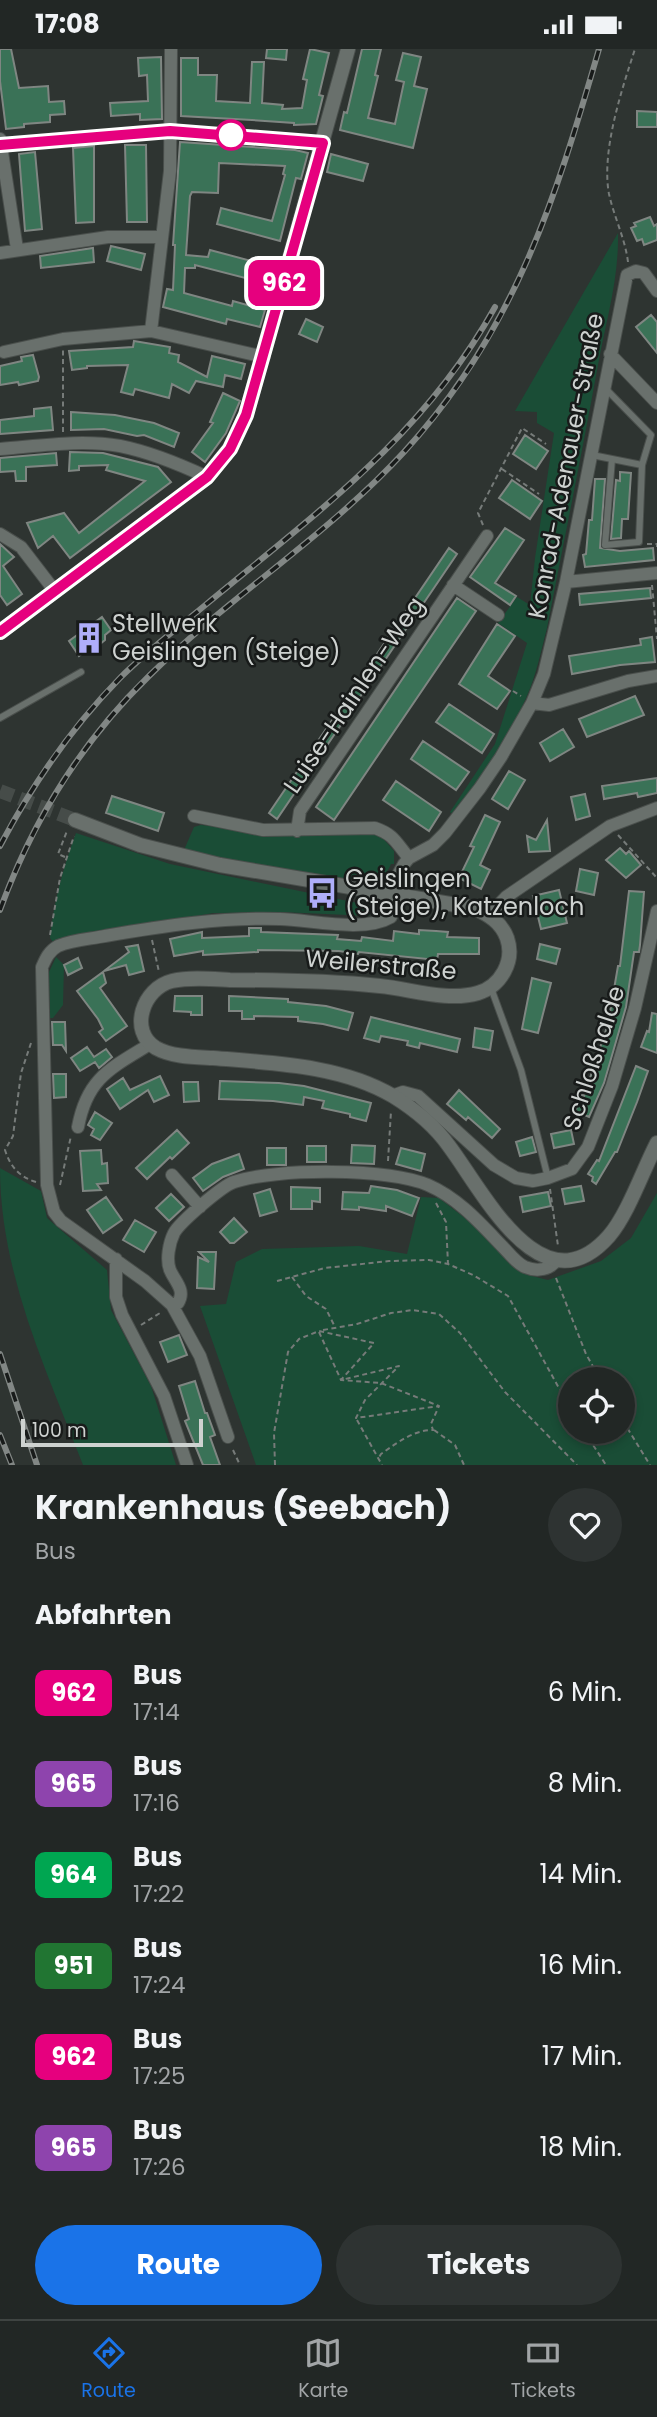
<!DOCTYPE html>
<html lang="de">
<head>
<meta charset="utf-8">
<style>
	:root { --surface:#222725; --page:#2e3332; --text:#f1f3f6; --muted:#a2a5a7; --line:#3f4442; --accent:#1a73e8 }
	body { margin:0; font-family:Poppins,sans-serif; background:var(--page); color:var(--text); height:100vh; display:flex; flex-direction:column; font-size:26px; white-space:nowrap }
	* { box-sizing:border-box; margin:0 }
	p { font-size:23px; color:var(--muted) }
	.icon { flex:none; width:38px; height:38px; fill:none; stroke:currentColor; stroke-width:2; stroke-linecap:round; stroke-linejoin:round }
	.map { position:relative; height:1416px; overflow:hidden }
	.side { display:flex; flex-direction:column; background:var(--surface); flex:1 }
	.side>* { flex:none }
	.badge { padding:0 14px; border-radius:10px; font-size:24px; line-height:46px }
	.controls { position:absolute; left:558px; top:1318px; display:grid; gap:14px }
	.controls a { display:grid; place-items:center; width:77px; height:77px; border-radius:50%; background:var(--surface); box-shadow:0 4px 10px #0003,0 0 0 2px var(--line); font-size:35px }
	.scale { position:absolute; left:21px; bottom:18px; width:182px; box-sizing:border-box; padding-left:7px; border:4px solid #ced2d0; border-top:0; font-size:19px; line-height:24px; white-space:nowrap; color:#ced2d0; -webkit-text-stroke:5px #181b1a; paint-order:stroke }
	.map>.badge { position:absolute; translate:-50% -50%; box-shadow:0 0 0 4px #fff }
	h2 { padding:0 35px; font-size:26px; line-height:63px }
	.round { display:grid; place-items:center; flex:none; width:74px; height:74px; border-radius:37px; background:var(--page) }
	.summary { display:flex; align-items:center; justify-content:space-between; height:119px; padding:0 35px }
	h1 { font-size:33px; font-weight:700; line-height:52px }
	.primary-button { display:flex; gap:14px; margin-top:auto; padding:14px 35px }
	.primary-button a { flex:1; height:80px; border-radius:42px; background:var(--accent); color:#fff; font-size:28px; font-weight:700; line-height:80px; text-align:center }
	.primary-button a+a { background:var(--page); color:var(--text) }
	ul { padding:0; list-style:none }
	li { display:flex; align-items:center; gap:21px; height:91px; padding:0 35px }
	li div { flex:1 }
	li b { display:block; font-size:26px }
	li em { font-style:normal }
	li .badge { min-width:77px; font-weight:700; text-align:center }
	.status { display:flex; justify-content:space-between; align-items:center; height:49px; padding:0 35px; background:var(--surface); direction:ltr }
	.status svg { height:19px; fill:currentColor }
	.dock { display:flex; justify-content:space-around; align-items:center; height:98px; border-top:2px solid var(--line); background:var(--surface); font-size:19px; color:var(--muted) }
	.dock a { display:grid; justify-items:center; gap:4px }
	.dock .selected { color:var(--accent) }
	.map>svg:first-child { display:block }
	.green { fill:#1a4d36; fill-rule:evenodd }
	.building { fill:#3a7257; stroke:#7f8682; stroke-width:2 }
	.lines { fill:none; stroke-linecap:round; stroke-linejoin:round }
	.tertiary-tunnel { stroke:#464c49; stroke-width:14; stroke-dasharray:14 7; stroke-linecap:butt }
	.service-casing { stroke:#4a4f4c; stroke-width:8 }
	.minor-casing { stroke:#4a4f4c; stroke-width:14 }
	.tertiary-casing { stroke:#4a4f4c; stroke-width:16 }
	.path { stroke:#767b79; stroke-width:2; stroke-dasharray:5 3.5; stroke-linecap:butt }
	.service { stroke:#69706c; stroke-width:6 }
	.minor { stroke:#69706c; stroke-width:12 }
	.tertiary { stroke:#69706c; stroke-width:14 }
	.rail-casing { stroke:#828785; stroke-width:6 }
	.rail { stroke:#181b1a; stroke-width:3.5; stroke-dasharray:10; stroke-linecap:butt }
	.line-casing { stroke:#fff; stroke-width:16 }
	.line { stroke:#e6007e; stroke-width:10 }
	.stop-dot { fill:#fff; stroke:#e6007e; stroke-width:3.5 }
	.labels { text-anchor:middle; stroke-width:5; stroke-linejoin:round; paint-order:stroke }
	.street-label { font-size:24px; fill:#ced2d0; stroke:#181b1a }
	.poi-label { font-size:24px; fill:#ced2d0; stroke:#181b1a; text-anchor:start }
</style>
</head>
<body>
<div class="status"><b>17:08</b><svg viewBox="0 0 49 12"><path d="M0 12V9h3v3zM5 12V6h3v6zM10 12V3h3v9zM15 12V0h3v12zM26 1h20v11H26zM47 4h2v5h-2z"/></svg></div>
<div class="map">
<svg width="657" height="1416" viewBox="0 0 657 1416">
	<rect width="100%" height="100%" fill="#2e3431"/>
	<!-- green -->
	<path class="green" d="M618,184C619,230 606,272 598,316C582,404 564,492 547,579C542,598 538,618 531,637C513,684 483,725 453,765L450,763L495,695L527,594L498,574L517,548L530,556L535,509L554,384L537,374V363L515,362Z
		M201,776L295,787L360,784L381,787L394,802V815H391C385,829 378,830 364,830L363,833H359L228,811L184,801L194,778Z
		M76,784L170,815L372,857L369,867L282,863L213,864L53,893L50,889C54,852 63,819 76,784Z
		M56,908L64,916L63,956L53,969H50L49,923Z
		M0,1119L41,1142L47,1169L107,1221L111,1261L151,1337L176,1416H83C46,1320 0,1224 0,1119Z
		M657,1144V1416H256L200,1257L226,1255L236,1213L262,1200L359,1197L407,1205L421,1148L439,1149L474,1176L528,1226L548,1231L601,1212L631,1189ZM570,1330H623V1382H570Z"/>
	<!-- building -->
	<path class="building" d="M0,0H11L19,39L48,37L49,53L64,52L65,65L50,66V73L24,75V78L6,80L0,32Z
		M267,0H287L286,11L266,9Z
		M310,0L329,4L319,46L323,47L316,75L294,76V74L252,71L181,67V9H198V26H217L216,52L250,54L252,13H264L262,54L283,56L282,60L302,59L307,31L303,30Z
		M362,0H381L375,26L378,27L368,69L395,75L404,33L396,31L403,4L421,8L414,37L427,40L413,99L340,81L344,63L347,64Z
		M161,8L162,70L140,71V65L111,67L110,54L148,52L147,26L139,27L138,9Z
		M637,62L657,63V78H637Z
		M180,93L295,101L308,104L301,130L296,129L280,192L217,175L221,159L272,172L285,126L283,125L285,117L219,114L218,144L192,143L190,147L186,206L208,208L210,201L274,218L269,235L195,216V219H185L184,244L232,257L233,252L265,261L260,278L227,270L226,275L163,258L167,240L173,241L175,196H173Z
		M125,96H146L147,173H127Z
		M94,97V173L76,174L73,99Z
		M35,103L42,180L25,182L19,105Z
		M331,105L368,115L363,132L327,123Z
		M650,168L654,177L657,175V191L644,196L642,190L637,192L631,179L636,177L634,174Z
		M111,197L145,205L141,221L107,212Z
		M93,199L94,213L41,219L40,207Z
		M651,266L657,273V304L636,278Z
		M306,270L323,278L317,293L299,285Z
		M134,292L170,298L169,304L179,306L178,313L207,328L212,307L245,315L241,330L225,326L223,338L196,332L189,344L172,335L169,349L135,340L133,346L121,343L128,316L87,317V319L72,321L69,302L133,298Z
		M33,306L39,328L38,332L19,336L18,333L0,336V317L22,312L21,308Z
		M223,344L240,352L226,384L205,413L192,403L213,374L210,373Z
		M51,358L53,381L0,385V371L34,367V360Z
		M71,363L115,366L154,374L179,384L174,398L144,386L137,387L104,380L71,381Z
		M525,386L548,402L536,420L513,405Z
		M70,403L103,404L158,418L171,433L70,509L53,487L38,499L27,474L64,464L79,484L145,432L106,421L108,416L79,417V421L69,422Z
		M56,404L57,416L26,418V432H16L15,422L0,423V409Z
		M620,423L631,424L628,470H622L621,489L611,490L616,431L620,432Z
		M595,430H605L600,499L620,502L653,499L654,511L585,518L583,506L586,505L589,471H592Z
		M512,431L542,452L530,470L499,449Z
		M505,479L524,491L495,534L516,547L510,556L470,528Z
		M0,495L14,508L3,517L22,545L7,556L0,546Z
		M449,499L457,505L277,770L269,764Z
		M650,539L651,549L580,556L579,545Z
		M457,549L476,562L334,771L316,758Z
		M102,568L111,581L105,586V591L94,600L89,599L79,607L69,592Z
		M497,575L515,587L488,627L510,642L497,660L459,635Z
		M652,588L655,613L620,616L572,625L569,607L641,596L640,590Z
		M635,647L644,666L587,688L579,670Z
		M449,655L494,685L482,704L436,673Z
		M563,680L574,698L550,712L540,694Z
		M423,692L469,723L456,741L411,710Z
		M509,722L525,731L508,760L492,750Z
		M657,729V744L638,748L637,744L604,750L602,737Z
		M396,732L441,763L429,782L383,751Z
		M585,745L590,767L576,771L571,748Z
		M112,747L164,764L158,782L106,764Z
		M485,766L500,773L480,816L490,821L481,840L459,829L474,798L470,797Z
		M547,771L550,802L529,803L527,787L536,791Z
		M620,799L626,805L629,802L641,816L626,829L606,811Z
		M580,820L598,824L594,846L576,842Z
		M559,841L567,874L541,880L533,847Z
		M629,842L644,843L640,896L639,903H634L626,958L604,1034L589,1068L575,1062L582,1046L584,1047L608,975L618,917H620Z
		M249,879H261V883L338,886L337,890L361,892L362,888L393,892L394,882L419,885V881L436,882L448,883L447,888L479,889V905H438L437,911L359,903L358,905L339,902L258,901V903L203,906V902L174,907L170,890L202,883V889L249,887Z
		M540,895L560,900L556,915L537,910Z
		M138,896L144,922L129,926L126,916L104,922L129,903L126,898Z
		M78,909L82,919L68,926L64,916Z
		M103,923L106,934L100,939L127,977L106,992L99,983L103,980L98,970L77,942Z
		M532,929L551,934L538,984L522,980Z
		M175,947H202V966H191V963L174,962Z
		M229,947L288,950V953L326,957L353,964L348,981L323,975L298,972V968L254,967V970H242V962H229Z
		M652,964L657,965V1004L641,998L647,982L649,983Z
		M371,968L460,990L457,1003L420,994L419,999L407,996L408,992L381,987L379,993L364,989Z
		M52,973H65L66,1002L62,996H53Z
		M475,979L493,982L490,1001L473,998Z
		M87,998L94,1008L106,1000L112,1008L99,1019L95,1013L80,1022L71,1009Z
		M636,1017L648,1022L637,1053L617,1103H615L596,1135L592,1132L593,1128L588,1125L597,1111L599,1112Z
		M53,1025H66V1048L54,1049Z
		M160,1027L169,1046L154,1053L148,1041L120,1060L107,1040L123,1029L130,1041Z
		M220,1032L279,1034L304,1037L371,1054L366,1072L350,1068V1065L322,1059L324,1052L304,1048L303,1056L273,1052L219,1050Z
		M183,1033H198L199,1052L184,1053Z
		M459,1041L500,1080L492,1089L468,1068L466,1071L447,1055Z
		M95,1063L112,1074L100,1091L91,1086L94,1080L88,1076Z
		M177,1081L189,1094L172,1110L170,1108L147,1130L136,1119Z
		M571,1081L574,1095L554,1099L551,1085Z
		M532,1088L536,1103L520,1107L516,1093Z
		M352,1096L375,1097L374,1115L351,1114Z
		M307,1097H326V1113H307Z
		M267,1099H286V1116H267Z
		M401,1099L425,1105L421,1122L396,1115Z
		M101,1101L102,1115L107,1114L108,1134L97,1135L101,1141L83,1142L80,1102Z
		M239,1105L244,1120L223,1128L203,1142L193,1129L212,1115Z
		M371,1137L397,1141L419,1149L412,1167L386,1157V1162L359,1158V1161L342,1160L343,1143L369,1144Z
		M581,1137L584,1152L565,1155L562,1140Z
		M291,1138L320,1139V1153L312,1152V1160H291Z
		M270,1140L277,1162L260,1167L254,1145Z
		M548,1143L551,1157L523,1163L520,1148Z
		M171,1145L184,1158L169,1172L156,1159Z
		M106,1148L122,1171L103,1184L87,1161Z
		M234,1169L247,1183L234,1194H230L220,1183Z
		M135,1171L156,1183L144,1203L123,1191Z
		M199,1203H216L214,1240L197,1239L198,1208L209,1213Z
		M179,1286L187,1306L168,1313L160,1293Z
		M195,1332L205,1364H207L215,1386L210,1388L220,1416H203L185,1372L189,1370L179,1337Z"/>
	<g class="lines">
		<!-- tertiary-tunnel -->
		<path class="tertiary-tunnel" d="M0,742L75,771"/>
		<defs>
			<path id="service" d="M605,339L651,386L642,416L639,493L605,496L612,410
				M592,406L642,416
				M0,669L81,623
				M491,939L521,1021L548,1129"/>
			<path id="minor" d="M0,90L17,200
				M0,96L170,82L323,94
				M0,204L108,188H161
				M151,282L170,122L171,0
				M4,303L63,290L151,282L264,308
				M610,305L657,354
				M0,400C39,397 81,390 120,397C150,403 179,415 207,428
				M0,485L21,498L54,541
				M566,533L657,524
				M453,536L498,566
				M532,654L549,656L628,632L657,627
				M194,767L263,781L375,779C395,786 396,794 409,809
				M297,782L300,762L487,487
				M489,866L506,848L610,777L657,759
				M392,1047L403,1043L418,1047L494,1116L516,1129L533,1132L548,1129L572,1120L588,1098L612,1037L635,959L657,862
				M78,1078C87,1029 111,1019 150,995
				M172,1126L200,1158
				M116,1210V1248L122,1266L164,1347L187,1416
				M172,1256L178,1254C186,1241 175,1233 170,1221C166,1211 169,1194 174,1184C180,1173 222,1137 234,1133C276,1119 388,1119 428,1136C458,1149 480,1174 502,1197C509,1204 516,1214 525,1218C537,1223 551,1221 557,1210
				M228,1388L200,1307L172,1256L145,1232L61,1172L54,1163L47,1136L42,918C46,909 49,902 58,897C72,891 90,890 105,887C162,877 222,868 280,870C312,871 364,884 391,868L399,824L404,815L409,809L433,796L445,784L480,739L501,708L532,654L544,625L566,533L627,226L636,222L644,224L657,242"/>
			<path id="tertiary" d="M0,583L207,428L230,399L246,366L348,0
				M75,771L140,796L220,816L474,859C489,866 501,873 507,889C515,912 501,937 478,944C448,953 411,940 380,937C330,932 280,931 230,931C211,930 190,928 172,932C143,939 128,982 156,999C172,1008 195,1008 213,1009C272,1014 341,1016 393,1047C414,1060 435,1077 449,1097C483,1142 542,1263 609,1187C628,1165 643,1121 657,1094"/>
		</defs>
		<!-- service casing -->
		<use href="#service" class="service-casing"/>
		<!-- minor casing -->
		<use href="#minor" class="minor-casing"/>
		<!-- tertiary casing -->
		<use href="#tertiary" class="tertiary-casing"/>
		<!-- path -->
		<path class="path" d="M628,213C625,189 614,168 609,145C601,102 622,40 635,0
			M63,383V301
			M502,420L539,445
			M483,476L478,464L522,379L546,395
			M647,495H657V498
			M652,536L657,590
			M513,642L521,647
			M618,786L657,829
			M65,808L58,805L67,782
			M50,886L60,829L74,787
			M152,891L159,923
			M31,994L21,1024L13,1087L5,1101C10,1117 19,1128 36,1133
			M388,1112L391,1062
			M60,1136L71,1087
			M550,1140L558,1197
			M436,1154L446,1173L448,1215
			M292,1228L306,1247L326,1260L335,1278
			M556,1229L586,1305L600,1330
			M277,1232L325,1219L389,1212L429,1211L448,1215L473,1226L508,1247L570,1359
			M141,1276L160,1264
			M323,1281L357,1275L391,1264L413,1261L439,1265L460,1284L505,1343L577,1416
			M319,1283L341,1331L381,1334L439,1357
			M357,1371L382,1416
			M623,1372L650,1416
			M434,1381L455,1396L464,1416
			M584,1382L606,1416
			M233,1401L240,1416
			M275,1416L274,1384L288,1303L299,1290L319,1282L374,1294L341,1331L399,1317L365,1351L356,1369L439,1357L431,1375L433,1381C413,1381 397,1394 381,1405L378,1410"/>
		<!-- service -->
		<use href="#service" class="service"/>
		<!-- minor -->
		<use href="#minor" class="minor"/>
		<!-- tertiary -->
		<use href="#tertiary" class="tertiary"/>
		<defs>
			<path id="rail" d="M0,797C32,736 71,679 120,629C147,602 179,578 209,553C319,462 424,386 495,258
				M0,861C32,773 82,692 149,627C230,547 327,487 404,403C514,283 555,152 599,0
				M0,1305L37,1416
				M0,1386L12,1416"/>
		</defs>
		<!-- rail casing -->
		<use href="#rail" class="rail-casing"/>
		<!-- rail -->
		<use href="#rail" class="rail"/>
	</g>
	<g class="lines">
		<defs>
			<path id="line" d="M0,96L170,82L323,94L246,366L230,400L207,428L0,583"/>
		</defs>
		<!-- line casing -->
		<use href="#line" class="line-casing"/>
		<!-- line -->
		<use href="#line" class="line"/>
	</g>
	<!-- icons -->
	<defs>
		<symbol id="building-bare" viewBox="-9 -9 18 18"><path d="M-4-6H4V6H1V3H-1V6H-4ZM-2.5-4.3h1.7v1.8h-1.7ZM.8-4.3h1.7v1.8H.8ZM-2.5-1h1.7V.8h-1.7ZM.8-1h1.7V.8H.8Z" fill="#afaefa" stroke="#181b1a" stroke-width="2.5" paint-order="stroke"/></symbol>
		<symbol id="bus-bare" viewBox="-9 -9 18 18"><path d="M-5-6H5V4H4V6H2V4H-2V6H-4V4H-5ZM-3.5-4V0h7V-4ZM-3.5 1.2v1.5H-2V1.2ZM2 1.2v1.5H3.5V1.2Z" fill="#afaefa" stroke="#181b1a" stroke-width="2.5" paint-order="stroke"/></symbol>
	</defs>
	<g fill-rule="evenodd">
		<use href="#building-bare" x="67" y="567" width="44" height="44"/>
		<use href="#bus-bare" x="300" y="822" width="44" height="44"/>
	</g>
	<!-- markers -->
	<circle class="stop-dot" cx="231" cy="86" r="14"/>
	<g class="labels">
		<!-- street labels -->
		<g class="street-label">
			<text transform="translate(566 417) rotate(-79)" y="8">Konrad-Adenauer-Straße</text>
			<text transform="translate(354 646) rotate(-56)" y="8">Luise-Hainlen-Weg</text>
			<text transform="translate(381 916) rotate(5)" y="8">Weilerstraße</text>
			<text transform="translate(594 1009) rotate(-72)" y="8">Schloßhalde</text>
		</g>
		<!-- poi labels -->
		<g class="poi-label">
			<text x="112" y="583">Stellwerk<tspan x="112" dy="28">Geislingen (Steige)</tspan></text>
			<text x="345" y="838">Geislingen<tspan x="345" dy="28">(Steige), Katzenloch</tspan></text>
		</g>
	</g>
</svg>
<div class="controls">
<a><svg class="icon" aria-label="locate" viewBox="0 0 24 24"><circle cx="12" cy="12" r="6"/><path d="M12 2v4M12 18v4M2 12h4M18 12h4"/></svg></a>
</div>
<div class="scale">100 m</div>
<b class="badge" style="left:284px;top:234px;background:#e6007e;color:#fff">962</b>
</div>
<section class="side">
<div class="summary"><div><h1>Krankenhaus (Seebach)</h1><p>Bus</p></div><a class="round"><svg class="icon" aria-label="heart" viewBox="0 0 24 24"><path d="M12 20l-8-8c-3-5 5-10 8-4 3-6 11-1 8 4z"/></svg></a></div>
<h2>Abfahrten</h2>
<ul>
<li><span class="badge" style="background:#e6007e;color:#fff">962</span><div><b>Bus</b><p>17:14</p></div><em>6 Min.</em></li>
<li><span class="badge" style="background:#8e44ad;color:#fff">965</span><div><b>Bus</b><p>17:16</p></div><em>8 Min.</em></li>
<li><span class="badge" style="background:#00a651;color:#fff">964</span><div><b>Bus</b><p>17:22</p></div><em>14 Min.</em></li>
<li><span class="badge" style="background:#217532;color:#fff">951</span><div><b>Bus</b><p>17:24</p></div><em>16 Min.</em></li>
<li><span class="badge" style="background:#e6007e;color:#fff">962</span><div><b>Bus</b><p>17:25</p></div><em>17 Min.</em></li>
<li><span class="badge" style="background:#8e44ad;color:#fff">965</span><div><b>Bus</b><p>17:26</p></div><em>18 Min.</em></li>
</ul>
<div class="primary-button"><a>Route</a><a>Tickets</a></div>
</section>
<nav class="dock">
<a class="selected"><svg class="icon" aria-label="directions" viewBox="0 0 24 24"><path d="M12 3l9 9-9 9-9-9zM9 14v-3h6M13 9l2 2-2 2"/></svg>Route</a>
<a><svg class="icon" aria-label="map" viewBox="0 0 24 24"><path d="M3 6l6-2 6 2 6-2v14l-6 2-6-2-6 2zM9 4v14M15 6v14"/></svg>Karte</a>
<a><svg class="icon" aria-label="tickets" viewBox="0 0 24 24"><path d="M3 7h18v10H3zM15 7v10"/></svg>Tickets</a>
</nav>
</body>
</html>
